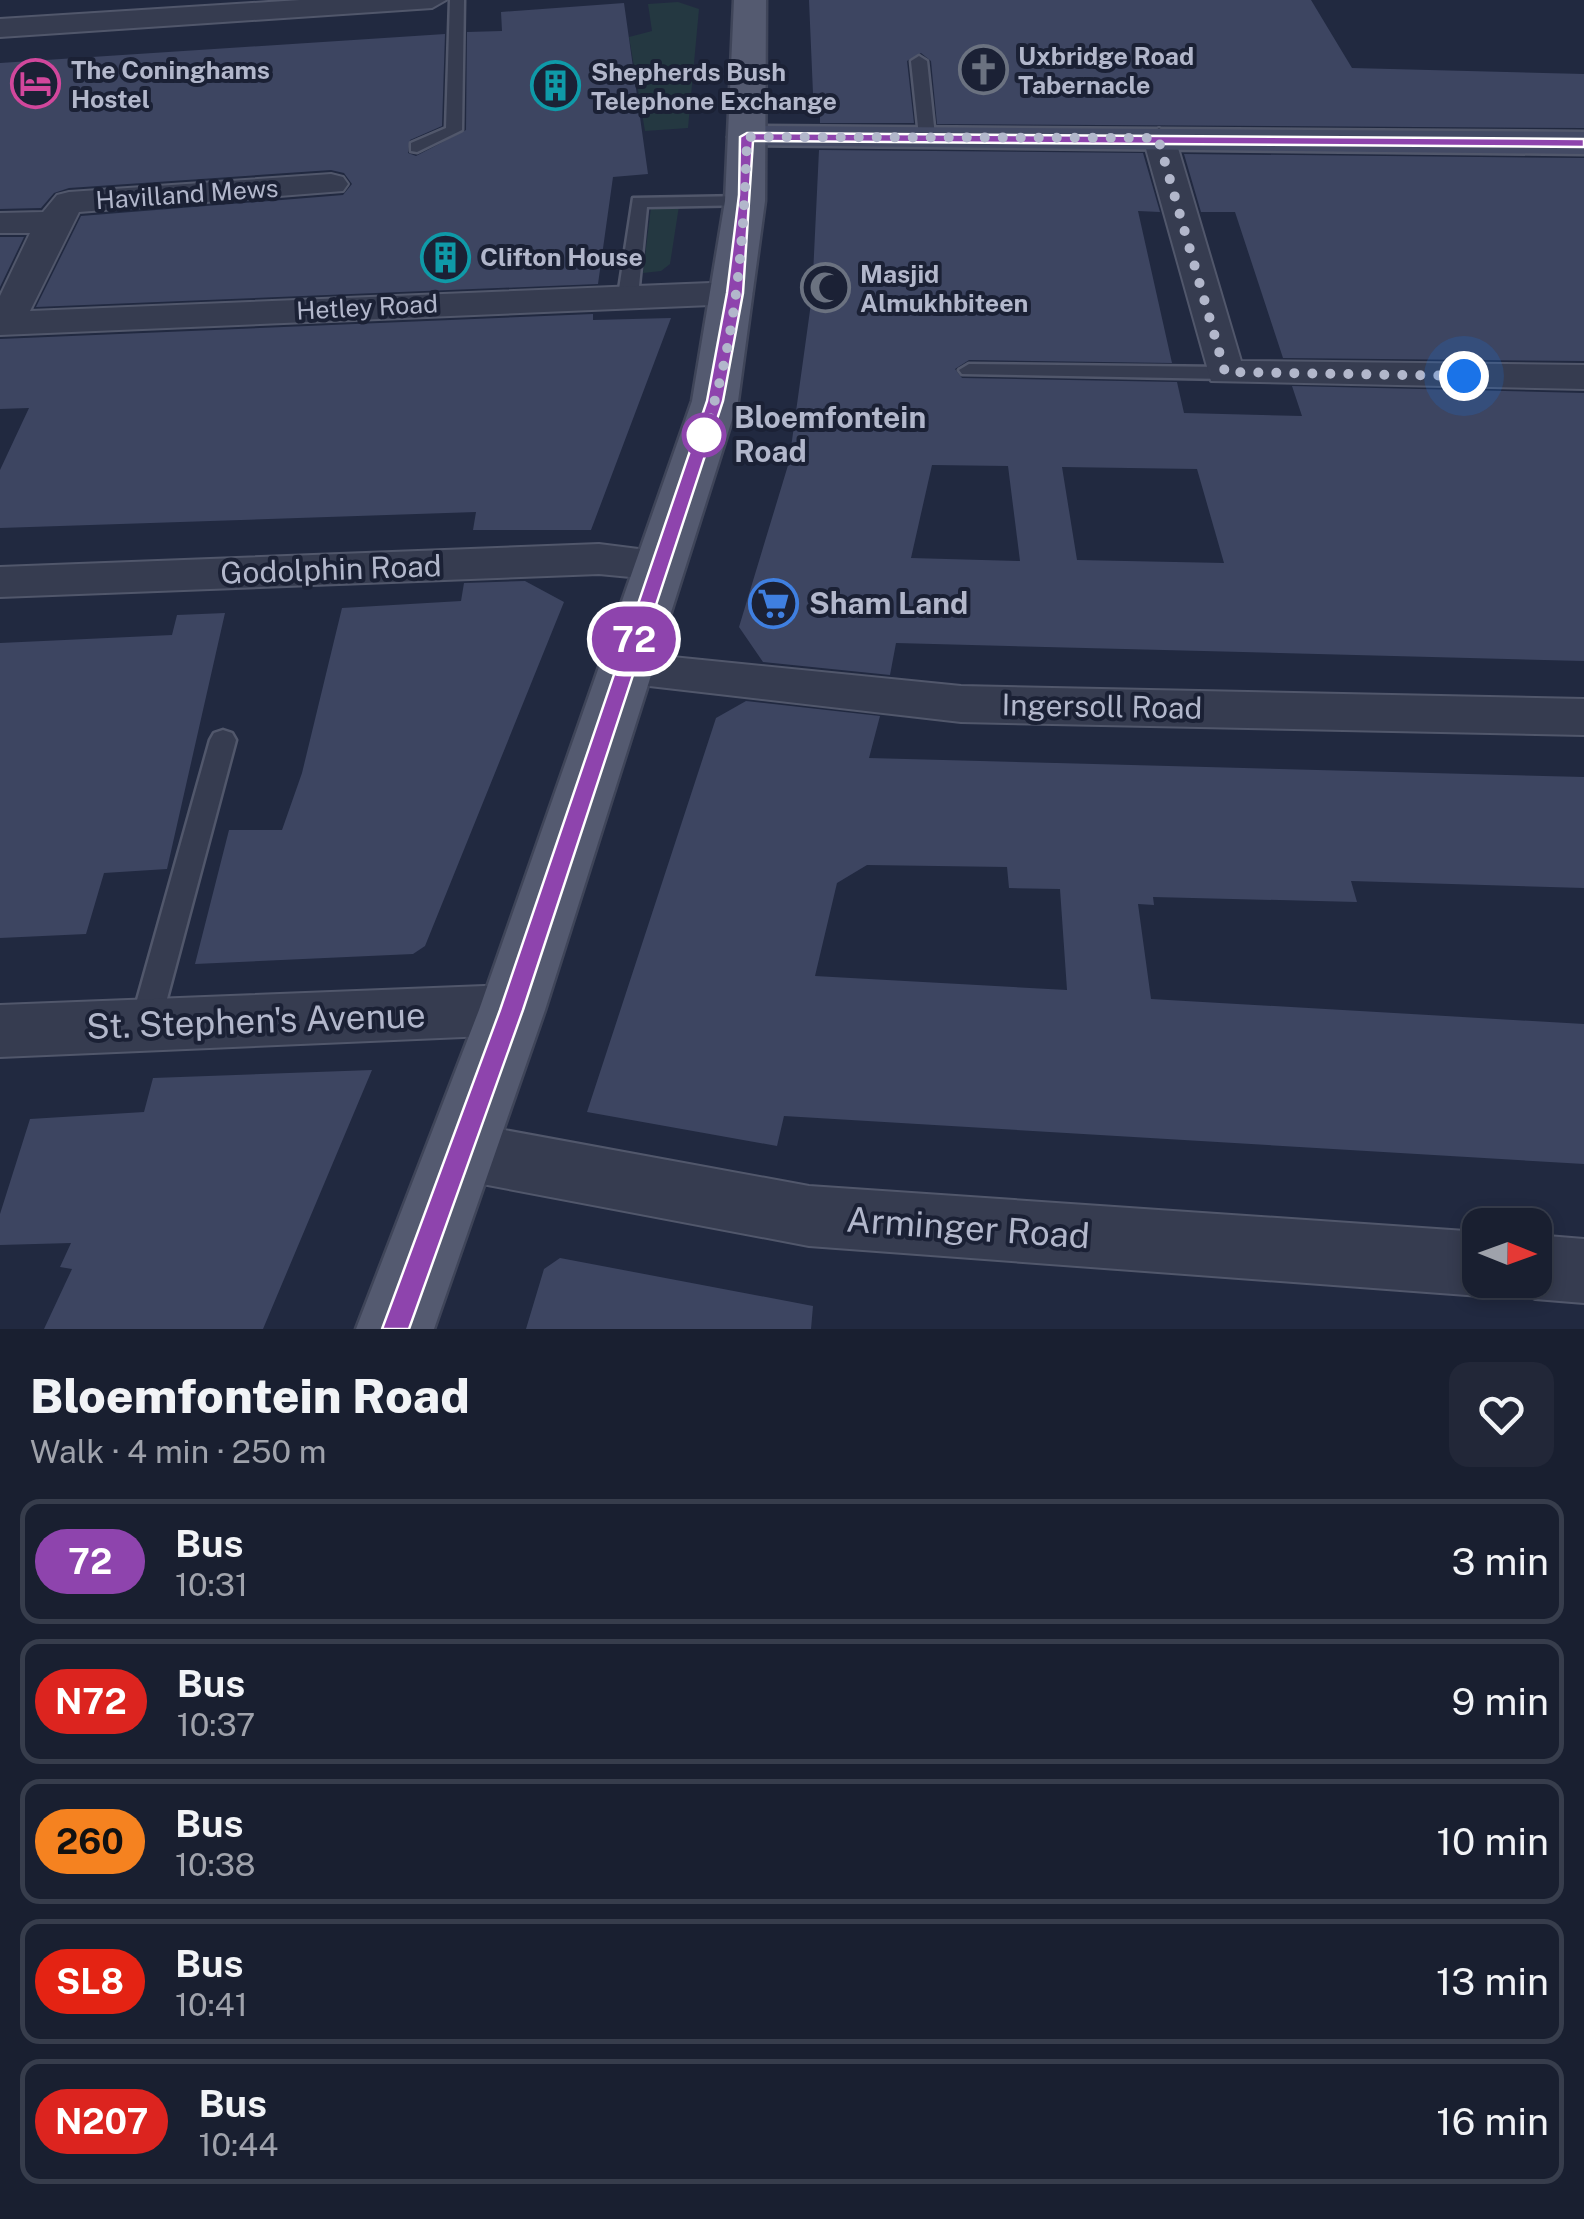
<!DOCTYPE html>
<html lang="en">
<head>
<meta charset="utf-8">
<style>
	:root { --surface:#191f30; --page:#222738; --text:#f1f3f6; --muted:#9fa2ab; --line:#373d4c }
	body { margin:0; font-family:"Public Sans",sans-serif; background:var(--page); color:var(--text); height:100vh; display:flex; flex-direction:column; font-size:38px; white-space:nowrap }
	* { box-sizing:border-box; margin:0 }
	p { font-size:32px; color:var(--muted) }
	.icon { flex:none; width:55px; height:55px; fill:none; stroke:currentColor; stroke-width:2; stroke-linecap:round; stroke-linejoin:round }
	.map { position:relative; height:1329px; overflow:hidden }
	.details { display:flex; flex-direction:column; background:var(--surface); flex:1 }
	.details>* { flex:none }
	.badge { padding:0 20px; border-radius:32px; font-size:35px; line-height:65px }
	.needle { width:65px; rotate:91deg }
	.fabs { position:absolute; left:1462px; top:1208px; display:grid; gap:20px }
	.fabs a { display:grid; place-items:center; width:90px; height:90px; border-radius:20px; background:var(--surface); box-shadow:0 5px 15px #0003,0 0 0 2px var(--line); font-size:50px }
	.you { position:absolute; width:50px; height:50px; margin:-25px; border:8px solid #fff; border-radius:50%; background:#1a73e8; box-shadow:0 0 0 15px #1a73e833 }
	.map>.badge { position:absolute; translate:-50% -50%; box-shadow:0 0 0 5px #fff }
	.round { display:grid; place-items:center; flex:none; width:105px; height:105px; border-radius:20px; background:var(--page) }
	.headline { display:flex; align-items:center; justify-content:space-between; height:170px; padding:0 30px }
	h1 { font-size:48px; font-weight:800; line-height:75px }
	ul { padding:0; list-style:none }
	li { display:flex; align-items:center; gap:30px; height:125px; margin:0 20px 15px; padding:0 10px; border:5px solid var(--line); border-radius:20px }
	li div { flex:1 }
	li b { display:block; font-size:38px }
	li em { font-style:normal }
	li .badge { min-width:110px; font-weight:700; text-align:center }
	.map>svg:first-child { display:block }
	.green { fill:#243841 }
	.building { fill:#3d4561; fill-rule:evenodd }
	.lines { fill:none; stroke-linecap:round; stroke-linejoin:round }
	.lane-casing { stroke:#51576b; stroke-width:5 }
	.street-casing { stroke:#51576b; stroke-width:4 }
	.secondary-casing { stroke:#51576b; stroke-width:5 }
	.primary-casing { stroke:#3f4559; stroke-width:5 }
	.lane { fill:#363c50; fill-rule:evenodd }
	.street { fill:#363c50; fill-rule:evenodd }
	.secondary { fill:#434a64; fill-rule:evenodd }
	.primary { fill:#545a70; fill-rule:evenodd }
	.line { fill:#8e44ad; stroke:#fff; stroke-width:2.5 }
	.walk { stroke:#b2b7cb; stroke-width:10; stroke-dasharray:0 18 }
	.stop-dot { fill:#fff; stroke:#8e44ad; stroke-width:5 }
	.labels { text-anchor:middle; stroke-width:8; stroke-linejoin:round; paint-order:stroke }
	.far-poi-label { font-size:25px; font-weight:bold; fill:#b2b7cb; stroke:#1b2135; text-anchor:start }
	.far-street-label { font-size:25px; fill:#b2b7cb; stroke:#1b2135 }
	.stop-label { font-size:30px; font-weight:bold; fill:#b2b7cb; stroke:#1b2135; text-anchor:start }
	.street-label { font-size:30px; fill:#b2b7cb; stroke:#1b2135 }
	.poi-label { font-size:30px; font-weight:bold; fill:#b2b7cb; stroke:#1b2135; text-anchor:start }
	.near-street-label { font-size:35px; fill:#b2b7cb; stroke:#1b2135 }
</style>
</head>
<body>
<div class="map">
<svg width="1584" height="1329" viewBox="0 0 1584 1329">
	<rect width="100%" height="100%" fill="#212940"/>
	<!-- green -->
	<path class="green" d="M678,2L699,9L688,128L645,131L629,37L652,31L648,4Z
		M679,206L670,264L661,271L643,273L651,207Z"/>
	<!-- building -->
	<path class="building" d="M809,0H1311L1352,68L1584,74V128L937,124L931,61L921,53L907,61L914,123H820V117H814Z
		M624,3L648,174L613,177L598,284L36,307L81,216L343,195L352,184L344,173L331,170L69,188L54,193L41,208L0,209V63L445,34L442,126L410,140L408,153L416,156L466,130L467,32L502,31L501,12Z
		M819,150L1143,153L1160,212L1138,211L1172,363L969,360L955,369L962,378L1177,382L1184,413L1302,416L1292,386L1584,393V661L896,643L890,675L763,662L739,627L789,462L812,296ZM932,465L1008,466L1020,561L911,558ZM1062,467L1197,469L1224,563L1077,560Z
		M1184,154L1584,158V361L1283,358L1235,212H1201Z
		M0,237H24L0,287Z
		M593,314V320L671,318L591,530H473L476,512L0,528V470L29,408L0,409V339Z
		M525,581L564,602L425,946L413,954L195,964L229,830H282L302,773L342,608L461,601L464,583Z
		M225,613L167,869L104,873L86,934L0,938V643L172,635L177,615Z
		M746,701L880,716L869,758L1584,777V888L1351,881L1357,902L1153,897L1154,905L1138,904L1151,999L1584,1024V1164L784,1116L777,1146L587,1112L716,718ZM867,865L1007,867L1009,888L1060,889L1067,990L815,976L837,883Z
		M372,1070L263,1329H44L72,1269L60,1267L71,1243L0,1245V1214L30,1119L144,1112L153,1078Z
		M560,1258L813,1306L811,1329H526L544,1269Z"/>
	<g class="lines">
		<defs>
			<path id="lane" d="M450,0H464L462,130L417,152L411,151V143L446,128Z
				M919,56L927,61L935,136L927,141L919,136L911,61Z
				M745,196L751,197V205L647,207L638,296L628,302L621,300L618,296L633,198Z
				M969,364L1225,367L1235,373L1225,379L962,374L959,370Z
				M223,730L232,733L236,740L160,1025L156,1034L145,1038L134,1034L130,1025L210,740L214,733Z"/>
			<path id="street" d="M300,0H446L432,8L0,37V19Z
				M1159,128L1175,138L1241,361L1584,365V389L1211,381L1143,138Z
				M331,174L343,177L348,184L343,191L79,212L30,311L735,282L748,285L753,293L748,301L735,304L0,335V296L30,233H0V213L43,212L57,195L69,192Z
				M599,544L678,554L684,565L678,576L662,580L599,574L0,597V567Z
				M623,652L961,686L1584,699V735L961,722L606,681L599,669L606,657Z
				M512,985L532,992L541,1010L532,1028L512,1035L0,1057V1005Z
				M461,1122L809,1186L1480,1232V1280H1506L1503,1286L1480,1296L809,1246L461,1180L439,1171L430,1151L439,1131Z
				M1535,1235L1584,1239V1303L1535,1299L1512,1290L1508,1280H1535Z"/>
			<path id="secondary" d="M747,126L1584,132V154L734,145L728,137L734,129Z"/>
			<path id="primary" d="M734,0H766L765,201L738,401L545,1010L434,1329H356L479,1010L692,401L725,201Z"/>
		</defs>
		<!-- lane casing -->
		<use href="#lane" class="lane-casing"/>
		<!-- street casing -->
		<use href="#street" class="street-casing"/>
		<!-- secondary casing -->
		<use href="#secondary" class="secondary-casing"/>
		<!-- primary casing -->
		<use href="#primary" class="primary-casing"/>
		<!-- lane -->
		<use href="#lane" class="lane"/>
		<!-- street -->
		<use href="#street" class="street"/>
		<!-- secondary -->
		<use href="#secondary" class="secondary"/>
		<!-- primary -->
		<use href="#primary" class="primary"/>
	</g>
	<!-- line -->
	<path class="line" d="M747,133L1584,139V147L753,141L743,293L723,401L523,1010L409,1329H382L500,1010L707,401L727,293L739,195L740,137Z"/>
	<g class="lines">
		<!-- walk -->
		<path class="walk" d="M704,435C737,340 744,236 747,137L1158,138L1225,372L1464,376"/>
	</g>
	<!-- icons -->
	<defs>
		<symbol id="church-ring" viewBox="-11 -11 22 22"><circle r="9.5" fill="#1b2135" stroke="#6b7280" stroke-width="1.5"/><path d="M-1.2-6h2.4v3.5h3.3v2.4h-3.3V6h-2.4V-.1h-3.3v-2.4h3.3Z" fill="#6b7280"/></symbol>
		<symbol id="hotel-ring" viewBox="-11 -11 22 22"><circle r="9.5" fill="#1b2135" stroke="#d1479c" stroke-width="1.5"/><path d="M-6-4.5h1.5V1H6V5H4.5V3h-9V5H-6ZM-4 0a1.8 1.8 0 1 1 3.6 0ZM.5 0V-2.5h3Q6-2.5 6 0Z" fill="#d1479c"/></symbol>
		<symbol id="building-ring" viewBox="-11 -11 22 22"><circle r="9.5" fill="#1b2135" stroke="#0f9aa8" stroke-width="1.5"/><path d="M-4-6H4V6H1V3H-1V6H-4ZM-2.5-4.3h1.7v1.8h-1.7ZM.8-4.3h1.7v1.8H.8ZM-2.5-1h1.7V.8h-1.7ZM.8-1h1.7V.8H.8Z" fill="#0f9aa8"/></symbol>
		<symbol id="mosque-ring" viewBox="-11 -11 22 22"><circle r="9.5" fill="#1b2135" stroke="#6b7280" stroke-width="1.5"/><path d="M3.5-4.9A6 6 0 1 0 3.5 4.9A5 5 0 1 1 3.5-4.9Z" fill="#6b7280"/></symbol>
		<symbol id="supermarket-ring" viewBox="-11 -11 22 22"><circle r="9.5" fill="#1b2135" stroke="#3f7fe0" stroke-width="1.5"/><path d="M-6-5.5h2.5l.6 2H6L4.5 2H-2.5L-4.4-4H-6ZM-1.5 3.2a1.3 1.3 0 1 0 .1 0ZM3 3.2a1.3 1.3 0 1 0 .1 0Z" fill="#3f7fe0"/></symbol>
	</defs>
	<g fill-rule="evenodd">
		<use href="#church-ring" x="956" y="42" width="55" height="55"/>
		<use href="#hotel-ring" x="8" y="56" width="55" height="55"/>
		<use href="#building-ring" x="528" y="58" width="55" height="55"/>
		<use href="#building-ring" x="418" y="230" width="55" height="55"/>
		<use href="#mosque-ring" x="798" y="260" width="55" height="55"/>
		<use href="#supermarket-ring" x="746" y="576" width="55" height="55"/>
	</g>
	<!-- markers -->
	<circle class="stop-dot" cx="704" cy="435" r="20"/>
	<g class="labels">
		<!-- far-poi labels -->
		<g class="far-poi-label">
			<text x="1018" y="65">Uxbridge Road<tspan x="1018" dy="29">Tabernacle</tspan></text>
			<text x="71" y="79">The Coninghams<tspan x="71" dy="29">Hostel</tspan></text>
			<text x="591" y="81">Shepherds Bush<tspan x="591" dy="29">Telephone Exchange</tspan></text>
			<text x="480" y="266">Clifton House</text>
			<text x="860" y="283">Masjid<tspan x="860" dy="29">Almukhbiteen</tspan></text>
		</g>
		<!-- far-street labels -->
		<g class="far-street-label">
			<text transform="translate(187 194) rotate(-4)" y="9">Havilland Mews</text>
			<text transform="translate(367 307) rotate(-3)" y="9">Hetley Road</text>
		</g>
		<!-- stop labels -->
		<g class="stop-label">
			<text x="734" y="428">Bloemfontein<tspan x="734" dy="34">Road</tspan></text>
		</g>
		<!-- street labels -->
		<g class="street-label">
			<text transform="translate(331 570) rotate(-2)" y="10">Godolphin Road</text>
			<text transform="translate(1102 707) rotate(1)" y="10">Ingersoll Road</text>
		</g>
		<!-- poi labels -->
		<g class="poi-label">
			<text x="809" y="614">Sham Land</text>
		</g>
		<!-- near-street labels -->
		<g class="near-street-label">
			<text transform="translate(256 1021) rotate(-2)" y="12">St. Stephen's Avenue</text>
			<text transform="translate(968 1228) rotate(4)" y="12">Arminger Road</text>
		</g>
	</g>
</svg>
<div class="fabs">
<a><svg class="needle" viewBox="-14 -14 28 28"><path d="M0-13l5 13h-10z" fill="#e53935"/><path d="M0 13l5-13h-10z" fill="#9fa2ab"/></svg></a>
</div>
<div class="you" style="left:1464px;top:376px"></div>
<b class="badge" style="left:634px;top:639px;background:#8e44ad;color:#fff">72</b>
</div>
<section class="details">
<div class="headline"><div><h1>Bloemfontein Road</h1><p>Walk · 4 min · 250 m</p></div><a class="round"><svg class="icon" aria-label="heart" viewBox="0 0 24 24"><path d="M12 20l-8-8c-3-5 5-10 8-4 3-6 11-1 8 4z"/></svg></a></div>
<ul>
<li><span class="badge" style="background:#8e44ad;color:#fff">72</span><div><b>Bus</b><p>10:31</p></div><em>3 min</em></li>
<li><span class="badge" style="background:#dc241f;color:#fff">N72</span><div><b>Bus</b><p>10:37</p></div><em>9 min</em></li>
<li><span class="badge" style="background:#f58220;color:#111">260</span><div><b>Bus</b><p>10:38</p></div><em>10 min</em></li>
<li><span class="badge" style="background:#e42313;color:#fff">SL8</span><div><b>Bus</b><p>10:41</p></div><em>13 min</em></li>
<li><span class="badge" style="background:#dc241f;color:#fff">N207</span><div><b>Bus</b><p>10:44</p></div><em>16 min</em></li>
</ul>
</section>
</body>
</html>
